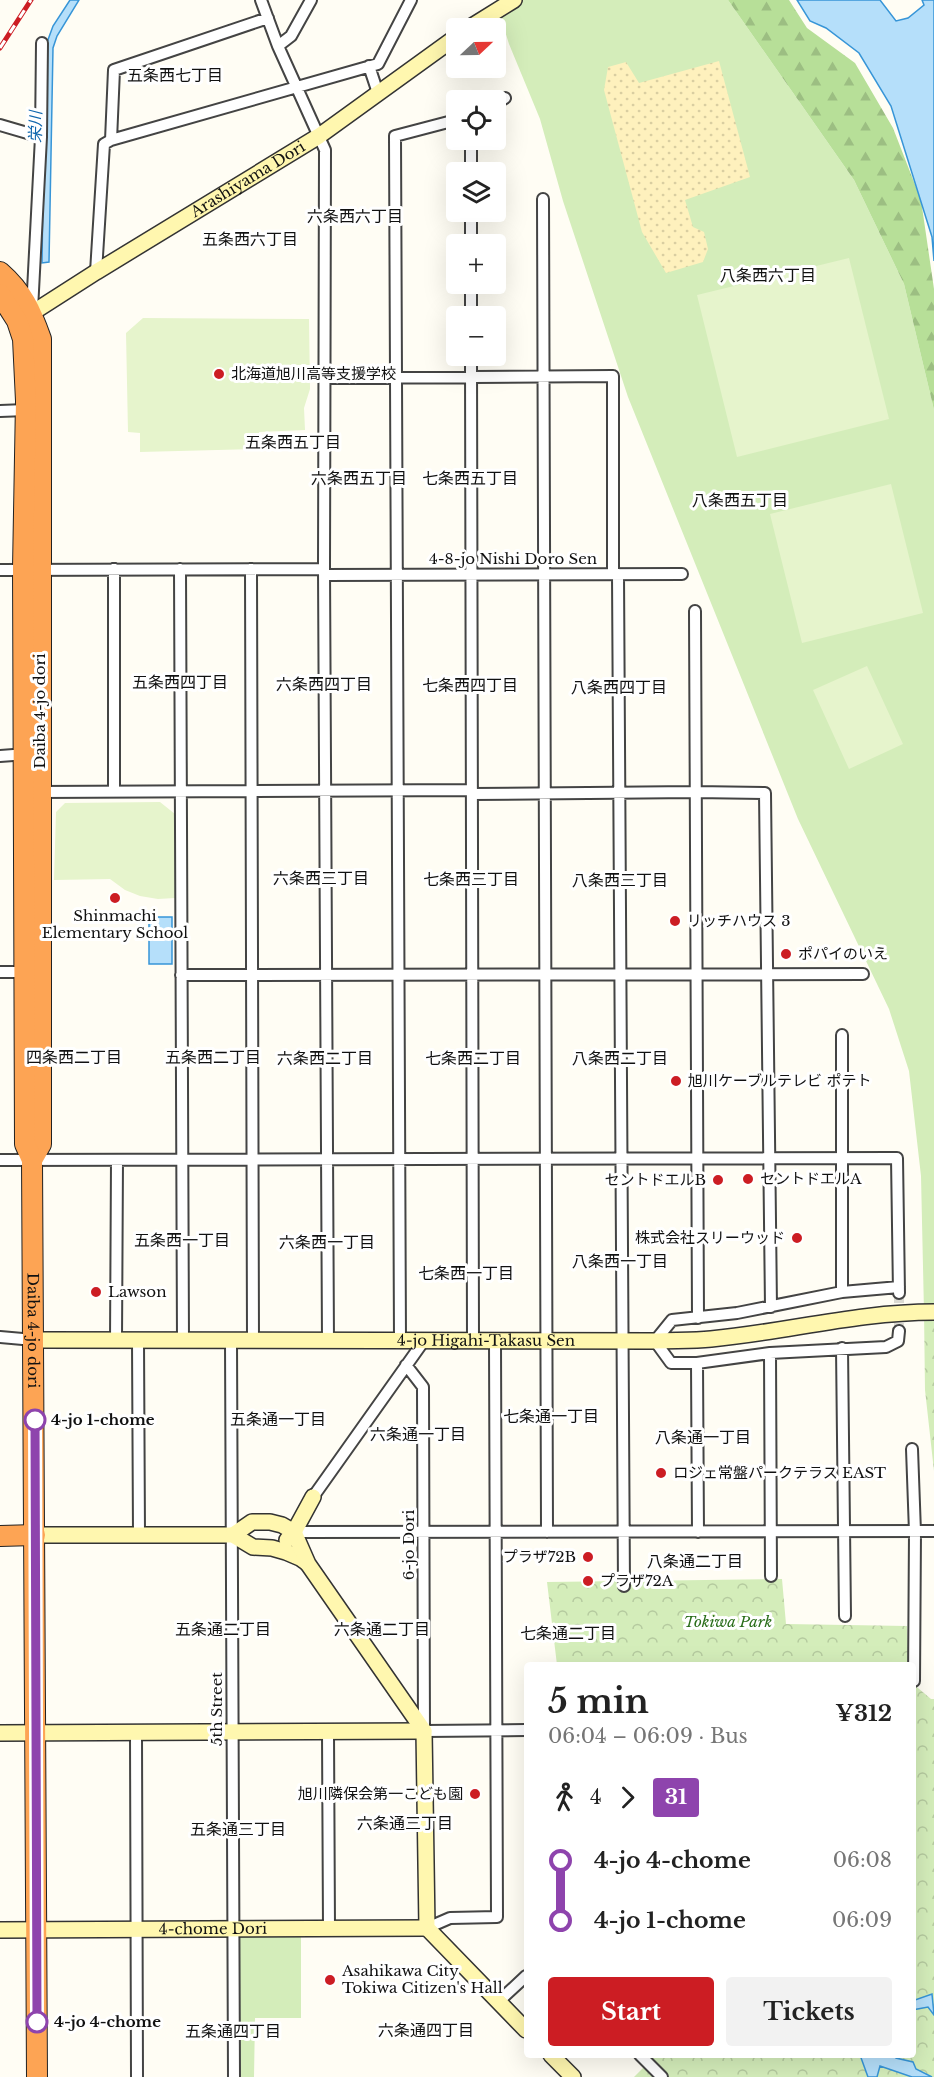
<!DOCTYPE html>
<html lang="en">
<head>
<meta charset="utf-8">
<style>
	:root { --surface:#fff; --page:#f2f2f2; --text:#222; --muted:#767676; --accent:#cc1d23 }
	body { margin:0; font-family:"Libre Baskerville","Noto Sans JP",serif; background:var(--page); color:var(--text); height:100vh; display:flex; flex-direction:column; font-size:22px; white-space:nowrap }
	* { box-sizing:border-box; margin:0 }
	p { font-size:20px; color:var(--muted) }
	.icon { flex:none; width:33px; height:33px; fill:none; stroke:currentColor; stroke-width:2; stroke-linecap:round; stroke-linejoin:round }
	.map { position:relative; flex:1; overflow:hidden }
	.sheet { position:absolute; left:524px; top:1662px; width:392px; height:396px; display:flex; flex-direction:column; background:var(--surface); border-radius:6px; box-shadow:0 6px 24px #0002 }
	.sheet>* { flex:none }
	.badge { padding:0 12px; border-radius:4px; font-size:21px; line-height:39px }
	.needle { width:39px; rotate:68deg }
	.tools { position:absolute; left:446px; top:18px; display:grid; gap:12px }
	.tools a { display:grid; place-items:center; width:60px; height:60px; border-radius:6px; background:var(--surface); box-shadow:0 6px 24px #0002; font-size:30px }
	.map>.badge { position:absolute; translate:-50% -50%; box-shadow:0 0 0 3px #fff }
	.legs { display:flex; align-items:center; gap:9px; height:66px; padding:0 24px; font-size:20px }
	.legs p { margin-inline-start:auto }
	.headline { display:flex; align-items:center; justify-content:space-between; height:102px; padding:0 24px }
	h1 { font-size:33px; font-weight:700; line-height:45px }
	.primary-button { display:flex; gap:12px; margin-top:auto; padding:12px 24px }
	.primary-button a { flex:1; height:69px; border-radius:6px; background:var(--accent); color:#fff; font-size:24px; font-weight:700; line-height:69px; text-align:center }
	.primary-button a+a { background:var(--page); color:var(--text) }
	ul { padding:0 24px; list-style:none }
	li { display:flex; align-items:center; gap:21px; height:60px; font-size:22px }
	li i { display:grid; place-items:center; width:9px; height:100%; margin:0 8px; background:currentColor }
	li i::after { content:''; width:15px; height:15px; margin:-8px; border:4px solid; border-radius:50%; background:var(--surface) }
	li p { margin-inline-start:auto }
	li:first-child i { background:linear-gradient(#0000 50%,currentColor 0) }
	li:last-child i { background:linear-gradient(currentColor 50%,#0000 0) }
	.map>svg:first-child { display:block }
	.grass { fill:#d4edba }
	.forest { fill:url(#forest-firs) }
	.sand { fill:url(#sand-dots) }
	.park { fill:url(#park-crowns) }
	.pitch { fill:#e6f4cc }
	.water { fill:#b5dffa; stroke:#3795d7; stroke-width:1.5 }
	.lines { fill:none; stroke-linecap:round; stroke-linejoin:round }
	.street-tunnel { stroke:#dbdad2; stroke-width:10; stroke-dasharray:10 5; stroke-linecap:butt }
	.street-casing { stroke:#444; stroke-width:14 }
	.secondary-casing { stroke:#333; stroke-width:18 }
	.highway-casing { stroke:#222; stroke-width:22 }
	.street { stroke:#fff; stroke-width:10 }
	.secondary { stroke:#fff7af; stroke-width:15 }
	.highway { stroke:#fda454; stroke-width:20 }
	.rail-casing { stroke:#cc1d23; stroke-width:5 }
	.rail { stroke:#fff; stroke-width:3; stroke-dasharray:9; stroke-linecap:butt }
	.line-1-casing { stroke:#fff; stroke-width:14 }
	.line-1 { stroke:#8e44ad; stroke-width:9 }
	.poi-dot { fill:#cc1d23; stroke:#fff; stroke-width:2 }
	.stop-1-dot { fill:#fff; stroke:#8e44ad; stroke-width:3 }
	.labels { text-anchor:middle; stroke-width:6; stroke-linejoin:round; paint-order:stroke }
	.street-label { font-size:15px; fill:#111; stroke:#fff }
	.poi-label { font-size:15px; fill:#111; stroke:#fff; text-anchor:start }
	.stop-label { font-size:15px; font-weight:bold; fill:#111; stroke:#fff; text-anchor:start }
	.park-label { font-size:15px; font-style:italic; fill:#2b6e1b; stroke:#fff }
	.neighbourhood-label { font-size:16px; fill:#111; stroke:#fff }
	.water-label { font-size:16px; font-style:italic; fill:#0f66ad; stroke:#fff }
</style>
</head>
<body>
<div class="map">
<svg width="934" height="2077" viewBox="0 0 934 2077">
	<defs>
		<pattern id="forest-firs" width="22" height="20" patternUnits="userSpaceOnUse" patternTransform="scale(1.5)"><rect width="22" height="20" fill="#b7df98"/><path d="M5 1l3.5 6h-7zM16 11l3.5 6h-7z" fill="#9cbe82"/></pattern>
		<pattern id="sand-dots" width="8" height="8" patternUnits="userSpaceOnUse" patternTransform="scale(1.5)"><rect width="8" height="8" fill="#fef1bd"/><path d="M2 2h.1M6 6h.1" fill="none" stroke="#d9cea1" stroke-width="1.8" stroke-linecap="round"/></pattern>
		<pattern id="park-crowns" width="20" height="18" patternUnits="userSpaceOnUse" patternTransform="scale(1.5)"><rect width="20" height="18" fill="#d4edba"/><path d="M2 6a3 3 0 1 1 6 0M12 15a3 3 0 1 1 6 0" fill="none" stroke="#b5ca9f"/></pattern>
	</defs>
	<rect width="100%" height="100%" fill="#fffdf4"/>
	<!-- grass -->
	<path class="grass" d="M514,0H728L854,180L904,284L934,410V1312H924L921,1176L909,1071L889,1009L798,819L628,397L563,201L540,119L509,44L498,9Z
		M301,1934V2018H255L254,2077H234V1936Z"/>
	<!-- forest -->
	<path class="forest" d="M728,0H789L807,28L855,63L893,128L921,200L934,289V410L904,284L854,180Z"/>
	<!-- sand -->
	<path class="sand" d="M719,61L750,177L685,200L693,227L704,232L708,249L703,262L666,273L642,232L604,90L608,67L626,62L639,83Z"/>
	<!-- park -->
	<path class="park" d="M924,1312H934V1471L925,1390Z
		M782,1579L786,1624L907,1626L909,1665H557L547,1582Z
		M912,1683L931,1699H934V2077H634L656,2055H912Z"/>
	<!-- pitch -->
	<path class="pitch" d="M849,258L889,419L737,457L697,295Z
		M143,318L309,319L310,389L304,408L305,430L259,432V449L140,452V433L128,432L126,333Z
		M891,484L923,613L802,643L770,514Z
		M867,666L903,744L849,769L813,690Z
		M160,802L175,814V898L158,899L140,896L125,890L110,879L54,880L56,812L65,803Z"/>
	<!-- water -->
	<path class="water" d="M70,0H79L57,36L53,48L49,262L42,263L45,48L53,26Z
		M797,0H880L896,21L908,18L924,5L922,0H934V261L932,237L891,106L859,53L826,28L810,21Z
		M149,917H172V964H149Z
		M932,1994L934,2015L928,2007L912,2010V2001Z
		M860,2055H895L896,2058L913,2062L916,2069L932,2077H912L880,2066L877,2077H868Z"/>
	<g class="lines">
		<!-- street-tunnel -->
		<path class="street-tunnel" d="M899,1293V1331"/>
		<defs>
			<path id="street" d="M261,0L278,46L325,150L324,569L328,1342
				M278,46L291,36L311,0
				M369,66L378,93
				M495,104L505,98
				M0,125L41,137
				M111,140L378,64L411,0
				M471,140V172
				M543,199L547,1532
				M471,212V244
				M96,272L104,144L111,140L114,70L268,18
				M471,284V316
				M32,310L41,137L42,43
				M471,356L473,1342
				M324,378L613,376V574
				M0,411L26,410
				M114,569V791
				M180,569L183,1341
				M251,569L253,1341
				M0,570L324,569
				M618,574L624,1586
				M324,575L682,574
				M695,611L698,1318
				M0,756L27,754
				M39,792L472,790
				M472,794L695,792L765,793L771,1307
				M0,972H27
				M181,975L863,974
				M842,1035V1292
				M0,1160L897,1158L899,1293
				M899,1287L842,1292L737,1313L672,1320L655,1341L671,1363H697L770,1353L886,1347L898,1341L899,1331
				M0,1337L34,1340
				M116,1341L117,1160
				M138,1341L139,1535
				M231,1341L234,2077
				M400,1342L395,136L456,120
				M842,1348L845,1616
				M770,1353L771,1576
				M697,1363L698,1532
				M406,1365L423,1387L424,1731L526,1730
				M912,1449L915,1532L914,1681
				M313,1497L423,1342
				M294,1532L934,1531
				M328,1732L329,1929
				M136,1733L137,2077
				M427,1928L450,1918L497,1917L495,1342
				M498,2002L526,1976
				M640,2055L662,2077"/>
			<g id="secondary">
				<path d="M469,28L514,0"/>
				<path id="s1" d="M32,313L96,272L319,136L456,37"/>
				<path id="s2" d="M34,1340L655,1341C674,1340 692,1341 711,1339C786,1332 858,1312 934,1312"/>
				<path d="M35,1535H233L253,1547L272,1548L286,1552L300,1558L307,1563"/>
				<path d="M233,1535L252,1522H270L282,1525L294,1532L308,1564L424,1731L427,1928L526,2030"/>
				<path d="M287,1540L294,1532L313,1497"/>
				<path d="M0,1733L424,1731"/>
				<path id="s3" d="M0,1930L427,1928"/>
				<path d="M551,2055L573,2077"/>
			</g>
			<g id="highway">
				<path d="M0,272C23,292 31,311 41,339V1144L32,1160"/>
				<path id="s4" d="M0,294L17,321L23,339L26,401L23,568L25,1144L32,1160L37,2077"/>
				<path d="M0,1536L35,1535"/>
			</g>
		</defs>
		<!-- street casing -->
		<use href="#street" class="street-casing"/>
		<!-- secondary casing -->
		<use href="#secondary" class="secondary-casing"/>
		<!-- highway casing -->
		<use href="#highway" class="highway-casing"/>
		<!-- street -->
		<use href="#street" class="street"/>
		<!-- secondary -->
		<use href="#secondary" class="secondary"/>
		<!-- highway -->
		<use href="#highway" class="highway"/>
		<defs>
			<path id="rail" d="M0,48L31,0"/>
		</defs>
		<!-- rail casing -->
		<use href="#rail" class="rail-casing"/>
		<!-- rail -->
		<use href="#rail" class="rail"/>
	</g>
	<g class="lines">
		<defs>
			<path id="line-1" d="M35,1420L37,2022"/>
		</defs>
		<!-- line-1 casing -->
		<use href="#line-1" class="line-1-casing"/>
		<!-- line-1 -->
		<use href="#line-1" class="line-1"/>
	</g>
	<!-- markers -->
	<g class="poi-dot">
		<circle cx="219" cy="374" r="6"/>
		<circle cx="115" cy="898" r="6"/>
		<circle cx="675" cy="921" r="6"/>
		<circle cx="786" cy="954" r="6"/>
		<circle cx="676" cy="1081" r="6"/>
		<circle cx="748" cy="1179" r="6"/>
		<circle cx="718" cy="1180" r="6"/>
		<circle cx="797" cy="1238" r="6"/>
		<circle cx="96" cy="1292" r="6"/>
		<circle cx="661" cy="1473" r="6"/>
		<circle cx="588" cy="1557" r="6"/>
		<circle cx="588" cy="1581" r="6"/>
		<circle cx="475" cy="1794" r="6"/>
		<circle cx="330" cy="1980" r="6"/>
	</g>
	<g class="stop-1-dot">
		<circle cx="35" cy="1420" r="10"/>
		<circle cx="37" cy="2022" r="10"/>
	</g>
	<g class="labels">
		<!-- street labels -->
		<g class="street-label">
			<text dy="5" stroke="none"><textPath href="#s1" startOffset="254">Arashiyama Dori</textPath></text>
			<text x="513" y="564">4-8-jo Nishi Doro Sen</text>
			<text transform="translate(40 711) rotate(-90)" y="5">Daiba 4-jo dori</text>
			<text dy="5" stroke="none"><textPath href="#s4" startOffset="1044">Daiba 4-jo dori</textPath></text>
			<text dy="5" stroke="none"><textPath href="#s2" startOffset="452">4-jo Higahi-Takasu Sen</textPath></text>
			<text transform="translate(409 1545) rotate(-90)" y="5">6-jo Dori</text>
			<text transform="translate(217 1709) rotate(-90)" y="5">5th Street</text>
			<text dy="5" stroke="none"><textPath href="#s3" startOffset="213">4-chome Dori</textPath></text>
		</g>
		<!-- poi labels -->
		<g class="poi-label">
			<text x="231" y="379">北海道旭川高等支援学校</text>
			<text x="115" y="921" text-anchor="middle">Shinmachi<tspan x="115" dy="17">Elementary School</tspan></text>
			<text x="687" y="926">リッチハウス 3</text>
			<text x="798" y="959">ポパイのいえ</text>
			<text x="688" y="1086">旭川ケーブルテレビ ポテト</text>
			<text x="760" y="1184">セントドエルA</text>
			<text x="706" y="1185" text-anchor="end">セントドエルB</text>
			<text x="785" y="1243" text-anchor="end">株式会社スリーウッド</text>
			<text x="108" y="1297">Lawson</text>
			<text x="673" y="1478">ロジェ常盤パークテラス EAST</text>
			<text x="576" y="1562" text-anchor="end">プラザ72B</text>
			<text x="600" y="1586">プラザ72A</text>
			<text x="463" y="1799" text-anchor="end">旭川隣保会第一こども園</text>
			<text x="342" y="1976">Asahikawa City<tspan x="342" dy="17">Tokiwa Citizen's Hall</tspan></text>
		</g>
		<!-- stop labels -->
		<g class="stop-label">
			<text x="51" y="1425">4-jo 1-chome</text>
			<text x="54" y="2027">4-jo 4-chome</text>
		</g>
		<!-- park labels -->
		<g class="park-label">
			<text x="728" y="1627">Tokiwa Park</text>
		</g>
		<!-- neighbourhood labels -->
		<g class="neighbourhood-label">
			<text x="175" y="81">五条西七丁目</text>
			<text x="355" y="222">六条西六丁目</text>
			<text x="250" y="245">五条西六丁目</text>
			<text x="768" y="281">八条西六丁目</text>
			<text x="293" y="448">五条西五丁目</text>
			<text x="359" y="484">六条西五丁目</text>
			<text x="470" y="484">七条西五丁目</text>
			<text x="740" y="506">八条西五丁目</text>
			<text x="180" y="688">五条西四丁目</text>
			<text x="324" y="690">六条西四丁目</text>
			<text x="470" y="691">七条西四丁目</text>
			<text x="619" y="693">八条西四丁目</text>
			<text x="321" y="884">六条西三丁目</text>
			<text x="471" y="885">七条西三丁目</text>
			<text x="620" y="886">八条西三丁目</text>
			<text x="74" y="1063">四条西二丁目</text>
			<text x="213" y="1063">五条西二丁目</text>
			<text x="325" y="1064">六条西二丁目</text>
			<text x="473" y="1064">七条西二丁目</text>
			<text x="620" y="1064">八条西二丁目</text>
			<text x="182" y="1246">五条西一丁目</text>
			<text x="327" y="1248">六条西一丁目</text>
			<text x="620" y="1267">八条西一丁目</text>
			<text x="466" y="1279">七条西一丁目</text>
			<text x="551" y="1422">七条通一丁目</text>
			<text x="278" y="1425">五条通一丁目</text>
			<text x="418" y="1440">六条通一丁目</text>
			<text x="703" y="1443">八条通一丁目</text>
			<text x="695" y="1567">八条通二丁目</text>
			<text x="223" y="1635">五条通二丁目</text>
			<text x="382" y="1635">六条通二丁目</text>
			<text x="568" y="1639">七条通二丁目</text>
			<text x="405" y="1829">六条通三丁目</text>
			<text x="238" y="1835">五条通三丁目</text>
			<text x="426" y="2036">六条通四丁目</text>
			<text x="233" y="2037">五条通四丁目</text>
		</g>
		<!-- water labels -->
		<g class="water-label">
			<text transform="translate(35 127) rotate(-89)" y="6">栄川</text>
		</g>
	</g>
</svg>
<div class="tools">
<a><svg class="needle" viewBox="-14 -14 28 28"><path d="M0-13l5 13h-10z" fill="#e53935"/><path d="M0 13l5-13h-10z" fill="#767676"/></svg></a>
<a><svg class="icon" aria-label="locate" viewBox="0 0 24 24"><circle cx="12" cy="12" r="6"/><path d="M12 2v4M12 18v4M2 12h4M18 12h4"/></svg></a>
<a><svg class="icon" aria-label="layers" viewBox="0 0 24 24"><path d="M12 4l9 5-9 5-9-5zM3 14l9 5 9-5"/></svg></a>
<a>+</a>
<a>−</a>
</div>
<section class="sheet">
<div class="headline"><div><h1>5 min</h1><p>06:04 – 06:09 · Bus</p></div><b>¥312</b></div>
<div class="legs"><svg class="icon" aria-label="walk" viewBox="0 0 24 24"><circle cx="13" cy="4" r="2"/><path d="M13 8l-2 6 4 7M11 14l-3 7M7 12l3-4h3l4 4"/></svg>4<svg class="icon" aria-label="forward" viewBox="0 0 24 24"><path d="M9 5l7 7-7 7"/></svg><b class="badge" style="background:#8e44ad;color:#fff">31</b></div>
<ul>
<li><i style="color:#8e44ad"></i><b>4-jo 4-chome</b><p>06:08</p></li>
<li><i style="color:#8e44ad"></i><b>4-jo 1-chome</b><p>06:09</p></li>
</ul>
<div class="primary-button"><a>Start</a><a>Tickets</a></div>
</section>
</div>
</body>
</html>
